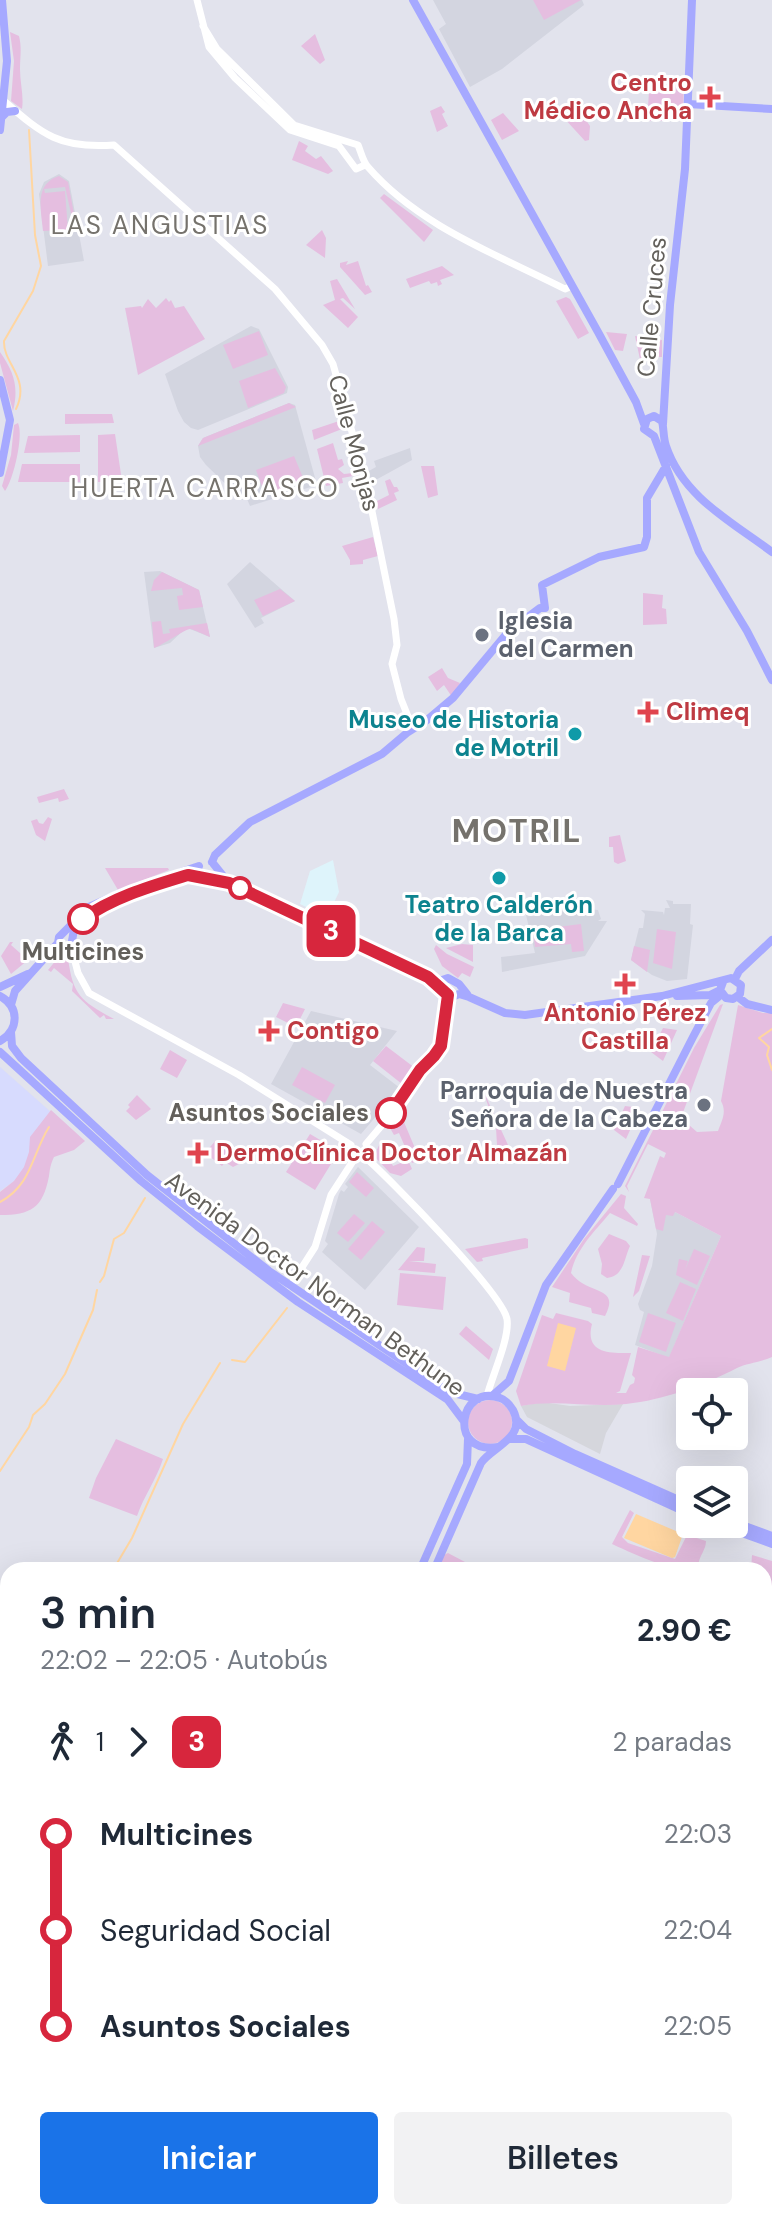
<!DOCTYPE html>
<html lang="es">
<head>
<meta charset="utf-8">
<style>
	:root { --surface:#fff; --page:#f2f2f3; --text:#1f2937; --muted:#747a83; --accent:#1a73e8 }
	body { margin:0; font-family:"DM Sans",sans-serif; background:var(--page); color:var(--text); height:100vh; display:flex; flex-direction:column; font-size:30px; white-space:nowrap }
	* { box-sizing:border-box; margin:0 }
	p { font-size:26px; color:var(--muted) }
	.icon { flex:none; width:44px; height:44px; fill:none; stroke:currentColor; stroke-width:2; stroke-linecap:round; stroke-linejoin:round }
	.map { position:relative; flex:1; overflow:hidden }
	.side { position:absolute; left:0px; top:1562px; width:772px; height:658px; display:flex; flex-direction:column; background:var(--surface); border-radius:24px 24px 0 0; box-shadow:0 8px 32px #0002 }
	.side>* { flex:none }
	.badge { padding:0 16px; border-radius:12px; font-size:28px; line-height:52px }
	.tools { position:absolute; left:676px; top:1378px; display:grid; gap:16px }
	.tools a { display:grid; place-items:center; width:72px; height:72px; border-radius:8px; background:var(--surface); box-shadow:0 8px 32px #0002; font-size:40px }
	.map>.badge { position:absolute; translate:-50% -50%; box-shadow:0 0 0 4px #fff }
	.legs { display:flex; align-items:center; gap:12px; height:88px; padding:0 40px; font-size:26px }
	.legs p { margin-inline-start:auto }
	.head { display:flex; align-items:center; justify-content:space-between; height:136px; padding:0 40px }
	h1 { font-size:44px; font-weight:600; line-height:60px }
	.primary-button { display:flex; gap:16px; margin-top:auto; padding:16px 40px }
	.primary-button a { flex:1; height:92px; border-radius:8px; background:var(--accent); color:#fff; font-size:32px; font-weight:600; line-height:92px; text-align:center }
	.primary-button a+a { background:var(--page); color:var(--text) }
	ul { padding:0 40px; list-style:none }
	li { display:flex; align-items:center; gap:28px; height:96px; font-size:30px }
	li i { display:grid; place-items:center; width:12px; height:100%; margin:0 10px; background:currentColor }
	li i::after { content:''; width:20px; height:20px; margin:-10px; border:6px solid; border-radius:50%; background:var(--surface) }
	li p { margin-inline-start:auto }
	li:first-child i { background:linear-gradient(#0000 50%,currentColor 0) }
	li:last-child i { background:linear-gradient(currentColor 50%,#0000 0) }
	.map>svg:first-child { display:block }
	.commercial { fill:#d7dbfe }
	.industrial { fill:#d5d6dc }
	.education { fill:#d3d5e0 }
	.medical { fill:#def4fb }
	.green { fill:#e5bee0 }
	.water { fill:#ffd6a1 }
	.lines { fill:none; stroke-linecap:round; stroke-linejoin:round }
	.stream { stroke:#ffd6a1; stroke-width:2 }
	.minor { stroke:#fff; stroke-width:7 }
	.major { stroke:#a6a9ff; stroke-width:8 }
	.highway { stroke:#8a98fd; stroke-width:10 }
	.line-1-casing { stroke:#fff; stroke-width:18 }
	.line-1 { stroke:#d7263d; stroke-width:12 }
	.health-dot { fill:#e0444e; stroke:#fff; stroke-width:3 }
	.worship-dot { fill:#6b7280; stroke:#fff; stroke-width:3 }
	.culture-dot { fill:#0f9aa8; stroke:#fff; stroke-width:3 }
	.stop-1-dot { fill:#fff; stroke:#d7263d; stroke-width:4 }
	.labels { text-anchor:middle; stroke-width:6; stroke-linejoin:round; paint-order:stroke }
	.health-label { font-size:24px; font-weight:bold; fill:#be3a42; stroke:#fff; text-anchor:start }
	.street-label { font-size:24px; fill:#63605b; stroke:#fff }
	.worship-label { font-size:24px; font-weight:bold; fill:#5b616d; stroke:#fff; text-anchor:start }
	.culture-label { font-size:24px; font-weight:bold; fill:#0d838f; stroke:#fff; text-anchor:end }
	.stop-label { font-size:24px; font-weight:bold; fill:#63605b; stroke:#fff }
	.neighbourhood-label { font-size:26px; letter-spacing:2px; fill:#75726c; stroke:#fff }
	.district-label { font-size:32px; font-weight:bold; letter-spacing:2px; fill:#75726c; stroke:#fff }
</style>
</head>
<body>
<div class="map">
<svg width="772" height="2219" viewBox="0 0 772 2219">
	<rect width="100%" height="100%" fill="#e2e3ed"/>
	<!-- commercial -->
	<path class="commercial" d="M0,1067L52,1113L27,1172L0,1191Z"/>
	<!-- industrial -->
	<path class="industrial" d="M542,1402L570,1406L623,1404L606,1433L600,1454L527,1417L521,1406Z"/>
	<!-- education -->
	<path class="education" d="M433,0H582L584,5L502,69L470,87L439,29L446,24Z
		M59,174L69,181L84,261L48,266L39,194L44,182Z
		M251,326L259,329L288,387L287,393L198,430L191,428L184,422L178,411L165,374Z
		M289,403L295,405L317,485L250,506L247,499L242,500L206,465L200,457L198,446L203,438Z
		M410,448L412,460L372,482L367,472L376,467L374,461Z
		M250,562L295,601L261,618L264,623L255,628L227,584Z
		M160,571L199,590L210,637L190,629H185L170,643L154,648L144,572Z
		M666,900L673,901V904H691L690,924L693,925L687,979L667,981L652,975L631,960L639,928H643L645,914L641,910L663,912L664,915L665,908H670Z
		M588,909L598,910L601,919L598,921H607L585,956L502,972L501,957L535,953L526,915Z
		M311,1011L397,1031L370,1065L400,1088L361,1134L271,1084Z
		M358,1167L419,1227L365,1290L322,1252L328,1244L325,1241L339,1194L341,1190L344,1192L348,1187L345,1184Z
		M650,1199L721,1236L669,1358L635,1345L644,1312L640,1310L638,1304L652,1266L657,1234Z"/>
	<!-- medical -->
	<path class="medical" d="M333,860L339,892L327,917L300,904L310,871Z"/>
	<!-- green -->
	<path class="green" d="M533,0H581L544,20Z
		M10,32L19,36C22,48 20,57 20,69C20,83 24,96 22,109L11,101L14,61Z
		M315,34L325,60L320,64L301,46Z
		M650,77L684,78L683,121H647Z
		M441,106L445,112L442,114L448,126L437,132L430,111Z
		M577,107L590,126L589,140L585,141L564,118Z
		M503,113L519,131L502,140L491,120Z
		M299,141L308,146L305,151L316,159L321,156L333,171L328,174L292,160Z
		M59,176L68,182L77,230L75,231L65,187L44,189L45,193L65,191L68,230L43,231C41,210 34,184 59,176Z
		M384,194L433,230L424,242L380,198Z
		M322,230L326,238L325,258L306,245Z
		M348,261L346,265L358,261L366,286L368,285L372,292L365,295L340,267V263Z
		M442,266L454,275L440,280L442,284L438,286L437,282L431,284L429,281L410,288L406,279Z
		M337,279L355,309L343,298L340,299L358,317L348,328L323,305L335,300L330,281Z
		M566,297L570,299L589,333L578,339L556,301Z
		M166,298L169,302L171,300L175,308L184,306L205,339L138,375L125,308L141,306L142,308L148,299L156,308Z
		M259,331L268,355L233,369L223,345Z
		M606,332L627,334L623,351L615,350Z
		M635,336L662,340V357H646V364H641Z
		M0,352C14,372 19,387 13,411L0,363Z
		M275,368L286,387L284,393L248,408L239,381Z
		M289,403L296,407L198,446L203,438Z
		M65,414H112L114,423L65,424Z
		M345,419L347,427L314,440L312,430Z
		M18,423C24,436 13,481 5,491L2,486L11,455L14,425Z
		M115,434L122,481L98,482V435Z
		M80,435V452L24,453L28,436Z
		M333,443L338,460L342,459L344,465L338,469L344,474L353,473V476L342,478L343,483L326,486L317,449Z
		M294,456L304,480L265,495L256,470Z
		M22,464H80V482H18Z
		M421,466H434L438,495L428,498Z
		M390,479L394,487H397L399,491L394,493L397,500L378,509L375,502L389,495L385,481Z
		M373,537L378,556L363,560V564L350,565V560L342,546Z
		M162,572L199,590L203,607L179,610L177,596L183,595L182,588L151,591L154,580Z
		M280,589L295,601L263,616L254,600Z
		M643,593L663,595L662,608L666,609L667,624L643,625Z
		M161,621L163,634L170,633L169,629L207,623L210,637C204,635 196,630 190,629C187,628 163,645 154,648L152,622Z
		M442,668L448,678L460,683L452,697L444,685L437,691L428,677Z
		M64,789L69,799L59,802L58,798L39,803L37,797Z
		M48,817L52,819L45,841L36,835L31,821L37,819L39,823L43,824Z
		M620,835L626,861L618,864L614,862L613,847H609V837Z
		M105,868H168L169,870L118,890Z
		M581,924L584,951L572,952L571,944L535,947L533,930Z
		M657,929L676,932L672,969L653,963Z
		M13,942L11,945L28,960L11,974L1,956L10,942Z
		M462,944L473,945V962L446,948Z
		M436,945L447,954L474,967L470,977L462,973L458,978L442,966L434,949Z
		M634,946L650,950L647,972L631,960Z
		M61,954L68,958C73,996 81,1001 114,1019H106L104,1015L100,1018L72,991L73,984L54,968L51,972L48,970Z
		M283,1003L305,1009L296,1027L276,1017Z
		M723,1004L681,1118L697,1132L718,1131C722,1120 727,1112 721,1101L738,1005L763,1013H772V1357C761,1362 747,1363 737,1368C704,1385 664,1400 626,1404C591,1408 555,1399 521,1406L516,1391L542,1315L553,1319L556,1313L588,1321L592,1324C584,1355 612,1353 631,1353L620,1391L616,1393H626L630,1385L634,1383L635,1378L632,1375L638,1347L669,1357L721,1236L675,1212L673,1216L666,1215L663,1231L656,1229L650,1199L644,1198L660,1156L664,1158L666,1153L648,1144L627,1186L629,1192L625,1186L694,1048L720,1005Z
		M663,1028L677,1030L663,1061L651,1052Z
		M386,1046L415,1068L402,1084L373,1061Z
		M170,1050L187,1060L177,1078L160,1069Z
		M302,1067L335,1085L325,1103L292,1085Z
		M482,1088L508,1145L506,1147L497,1145L496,1128Z
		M137,1095L151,1109L136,1120L126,1111L130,1107L128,1105Z
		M625,1106L640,1108L626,1139L614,1130Z
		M51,1110L85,1141L74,1150L54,1157C51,1163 50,1168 49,1176C43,1208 31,1215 0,1215V1192L14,1181L24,1167L29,1152L30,1137Z
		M401,1115L420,1160L412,1163L399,1133L394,1135L390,1128Z
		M310,1134L339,1151L315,1190L286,1172Z
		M216,1140L232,1153L239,1164L233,1167L225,1162L222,1166L205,1153Z
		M381,1141L393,1166L408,1160L412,1169L401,1176L390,1173L374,1156Z
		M357,1172L374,1188L366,1197L349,1182Z
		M621,1194L626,1196L624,1208L638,1224L637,1226L610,1213C595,1231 576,1249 571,1273C588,1296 621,1285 605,1316L592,1313L591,1308L569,1302L570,1293L552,1287L584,1239Z
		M354,1214L365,1223L348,1242L337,1233Z
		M372,1221L385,1232L361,1260L348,1249Z
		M609,1234L626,1241L630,1246C624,1259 624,1276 607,1278L601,1274L602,1264L598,1249Z
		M525,1238L528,1239V1248L482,1258L483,1261L477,1262L465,1249Z
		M417,1247L425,1248L424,1261H409L436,1264L435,1273L398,1270Z
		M694,1249L710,1256L697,1285L676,1275L679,1259L688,1261L685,1270Z
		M642,1255L650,1256L639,1291L633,1297Z
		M400,1273L446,1277L443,1310L397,1305Z
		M680,1282L696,1289L683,1321L666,1313Z
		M648,1313L676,1323L666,1352L639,1342Z
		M466,1326L493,1349L489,1360L459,1334Z
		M468 1422a22 22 0 1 1 44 0a22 22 0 1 1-44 0Z
		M116,1439L163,1459C156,1480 144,1496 137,1516L89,1498L96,1478Z
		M630,1510L634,1513L622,1537L628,1543L675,1559L687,1535L706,1541C706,1552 696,1558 699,1570C668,1570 640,1557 612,1544Z
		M448,1553L465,1562L473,1570H438L444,1555Z
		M752,1555L772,1561V1586L764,1596V1570H751Z
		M0,2172L8,2174V2212H38L35,2219H0Z
		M49,2212H108L122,2219H62Z"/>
	<!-- water -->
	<path class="water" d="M558,1323L576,1328L565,1371L547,1366Z
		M636,1514L683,1534L675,1557L672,1558L624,1538Z"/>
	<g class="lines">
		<!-- stream -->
		<path class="stream" d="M16,409C31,378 3,364 4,341L33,291L41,266L35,235L29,130
			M772,1029L759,1038L769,1047L767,1055L772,1070
			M0,1202C32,1185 32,1154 49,1127
			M100,1282L104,1276L114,1239L124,1233L145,1198
			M232,1360L245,1362L287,1308
			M0,1471L29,1427L33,1415L45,1404L65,1374L93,1310L97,1290
			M113,1570L132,1538L183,1424L220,1363
			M0,1851L8,1830
			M38,2219L41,2212"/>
		<!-- minor -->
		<path class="minor" d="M197,0L209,47L235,78L290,130L339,146L356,169L365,165
			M203,26L217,49L294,125L358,145C361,152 363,162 368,167C419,226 496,254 565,289L572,286
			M4,101C43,135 60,149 114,145L275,289L322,345L333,364L366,482L394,619L397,645L392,664L401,699L413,729
			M71,946L78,973L89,993L239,1075L351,1145
			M408,1089L423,1066
			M366,1144L410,1092L438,1051L448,995
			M365,1157C390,1179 502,1293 507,1319C510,1338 492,1376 487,1396
			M290,1286L315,1247L331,1195L355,1158
			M297,2212L333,2219
			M258,2219L267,2212"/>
		<!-- major -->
		<path class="major" d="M413,0L598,332L636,402L644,424
			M688,104L772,109
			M2,117L7,112L15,111
			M0,130L7,61L2,0
			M0,380L10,420L0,473
			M663,424L670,305L685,169L692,0
			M772,552C732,522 683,497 666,446C663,437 664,429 662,421L654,416L647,419L644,429L654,436L699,552L747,631L772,680
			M212,862L215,855L250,822L382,754L408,732L427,720L453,698L508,632L540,608H545L542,585L599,557L644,547L647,537V498L666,466
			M212,862L228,882
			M181,872L199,866
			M58,943L64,948L71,946L74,930L80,921L103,906L165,882L188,875H198L229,883L428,977L439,986L443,993L452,997L459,994L469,997L505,1013L525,1015L662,996L731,978L741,985L740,994L733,999L726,998L720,990L723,982
			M58,943L59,937L89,907L123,892
			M735,979L739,971L772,940
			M439,986L442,980L448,978L459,984L467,994
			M0,987L28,974
			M0,996C20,1007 19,1030 0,1041
			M677,996L710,995L718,991
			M738,997L747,1004L772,1010
			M11,1005L15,991L58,943
			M11,1032L12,1046L21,1058L147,1175L269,1271L449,1392L478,1399
			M0,1052L141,1181L197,1226L298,1302L448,1400L463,1420
			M618,1184L693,1037L711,1003L722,994
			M492,1396L509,1381L546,1285L613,1189
			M517,1420L526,1429L575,1454L690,1505
			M511,1439H526L690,1514
			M734,1522L772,1536
			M717,1524L772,1544
			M420,1570L467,1464L468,1439
			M434,1570L481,1463C493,1446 527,1438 513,1410C510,1405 506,1400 500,1398C459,1383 447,1455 498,1447"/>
		<!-- highway -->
		<path class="highway" d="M0,1789L8,1791
			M0,1801L8,1805
			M764,2054L772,2057
			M252,2219L253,2212"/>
	</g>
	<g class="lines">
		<defs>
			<path id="line-1" d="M83,919C113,897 152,886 188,875L229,883L428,977L448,995L441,1046L434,1056L420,1070L391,1113"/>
		</defs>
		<!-- line-1 casing -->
		<use href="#line-1" class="line-1-casing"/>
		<!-- line-1 -->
		<use href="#line-1" class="line-1"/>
	</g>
	<!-- markers -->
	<g class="health-dot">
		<path d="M706 85h8v8h8v8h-8v8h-8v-8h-8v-8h8z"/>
		<path d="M644 700h8v8h8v8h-8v8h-8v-8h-8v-8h8z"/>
		<path d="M621 972h8v8h8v8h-8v8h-8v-8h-8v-8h8z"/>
		<path d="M265 1019h8v8h8v8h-8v8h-8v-8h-8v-8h8z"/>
		<path d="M194 1141h8v8h8v8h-8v8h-8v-8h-8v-8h8z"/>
	</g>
	<g class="worship-dot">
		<circle cx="482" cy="635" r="8"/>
		<circle cx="704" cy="1105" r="8"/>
	</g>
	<g class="culture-dot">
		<circle cx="575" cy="734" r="8"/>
		<circle cx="499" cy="878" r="8"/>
	</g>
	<g class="stop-1-dot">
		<circle cx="240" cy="888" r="10"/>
		<circle cx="83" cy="919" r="14"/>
		<circle cx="391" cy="1113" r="14"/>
	</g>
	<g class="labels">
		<!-- health labels -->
		<g class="health-label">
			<text x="692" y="91" text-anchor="end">Centro<tspan x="692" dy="28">Médico Ancha</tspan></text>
			<text x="666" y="720">Climeq</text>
			<text x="625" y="1021" text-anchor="middle">Antonio Pérez<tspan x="625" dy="28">Castilla</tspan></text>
			<text x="287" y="1039">Contigo</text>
			<text x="216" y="1161">DermoClínica Doctor Almazán</text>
		</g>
		<!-- street labels -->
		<g class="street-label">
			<text transform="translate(652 307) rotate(-85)" y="8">Calle Cruces</text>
			<text transform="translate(354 443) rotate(75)" y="8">Calle Monjas</text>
			<text transform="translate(315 1284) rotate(36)" y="8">Avenida Doctor Norman Bethune</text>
		</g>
		<!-- worship labels -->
		<g class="worship-label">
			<text x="498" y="629">Iglesia<tspan x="498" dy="28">del Carmen</tspan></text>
			<text x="688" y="1099" text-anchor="end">Parroquia de Nuestra<tspan x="688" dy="28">Señora de la Cabeza</tspan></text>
		</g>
		<!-- culture labels -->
		<g class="culture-label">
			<text x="559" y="728">Museo de Historia<tspan x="559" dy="28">de Motril</tspan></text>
			<text x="499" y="913" text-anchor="middle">Teatro Calderón<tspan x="499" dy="28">de la Barca</tspan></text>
		</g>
		<!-- stop labels -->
		<g class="stop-label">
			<text x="83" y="960">Multicines</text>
			<text x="369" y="1121" text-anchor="end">Asuntos Sociales</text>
		</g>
		<!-- neighbourhood labels -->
		<g class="neighbourhood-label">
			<text x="160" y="234">LAS ANGUSTIAS</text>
			<text x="205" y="497">HUERTA CARRASCO</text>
		</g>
		<!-- district labels -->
		<g class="district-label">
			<text x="517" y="842">MOTRIL</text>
		</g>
	</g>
</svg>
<div class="tools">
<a><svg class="icon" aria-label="locate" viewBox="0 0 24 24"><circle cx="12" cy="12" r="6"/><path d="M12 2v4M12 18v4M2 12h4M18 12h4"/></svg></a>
<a><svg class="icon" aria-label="layers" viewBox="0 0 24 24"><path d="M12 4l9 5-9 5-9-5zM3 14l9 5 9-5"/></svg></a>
</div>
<b class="badge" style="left:331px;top:931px;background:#d7263d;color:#fff">3</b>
<section class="side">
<div class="head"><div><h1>3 min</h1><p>22:02 – 22:05 · Autobús</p></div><b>2.90 €</b></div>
<div class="legs"><svg class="icon" aria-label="walk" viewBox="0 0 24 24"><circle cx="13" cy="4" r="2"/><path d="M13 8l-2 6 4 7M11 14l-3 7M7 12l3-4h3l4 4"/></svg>1<svg class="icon" aria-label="forward" viewBox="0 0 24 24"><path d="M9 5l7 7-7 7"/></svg><b class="badge" style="background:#d7263d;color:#fff">3</b><p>2 paradas</p></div>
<ul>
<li><i style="color:#d7263d"></i><b>Multicines</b><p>22:03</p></li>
<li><i style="color:#d7263d"></i><span>Seguridad Social</span><p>22:04</p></li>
<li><i style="color:#d7263d"></i><b>Asuntos Sociales</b><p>22:05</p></li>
</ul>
<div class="primary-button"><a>Iniciar</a><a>Billetes</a></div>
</section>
</div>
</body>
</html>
